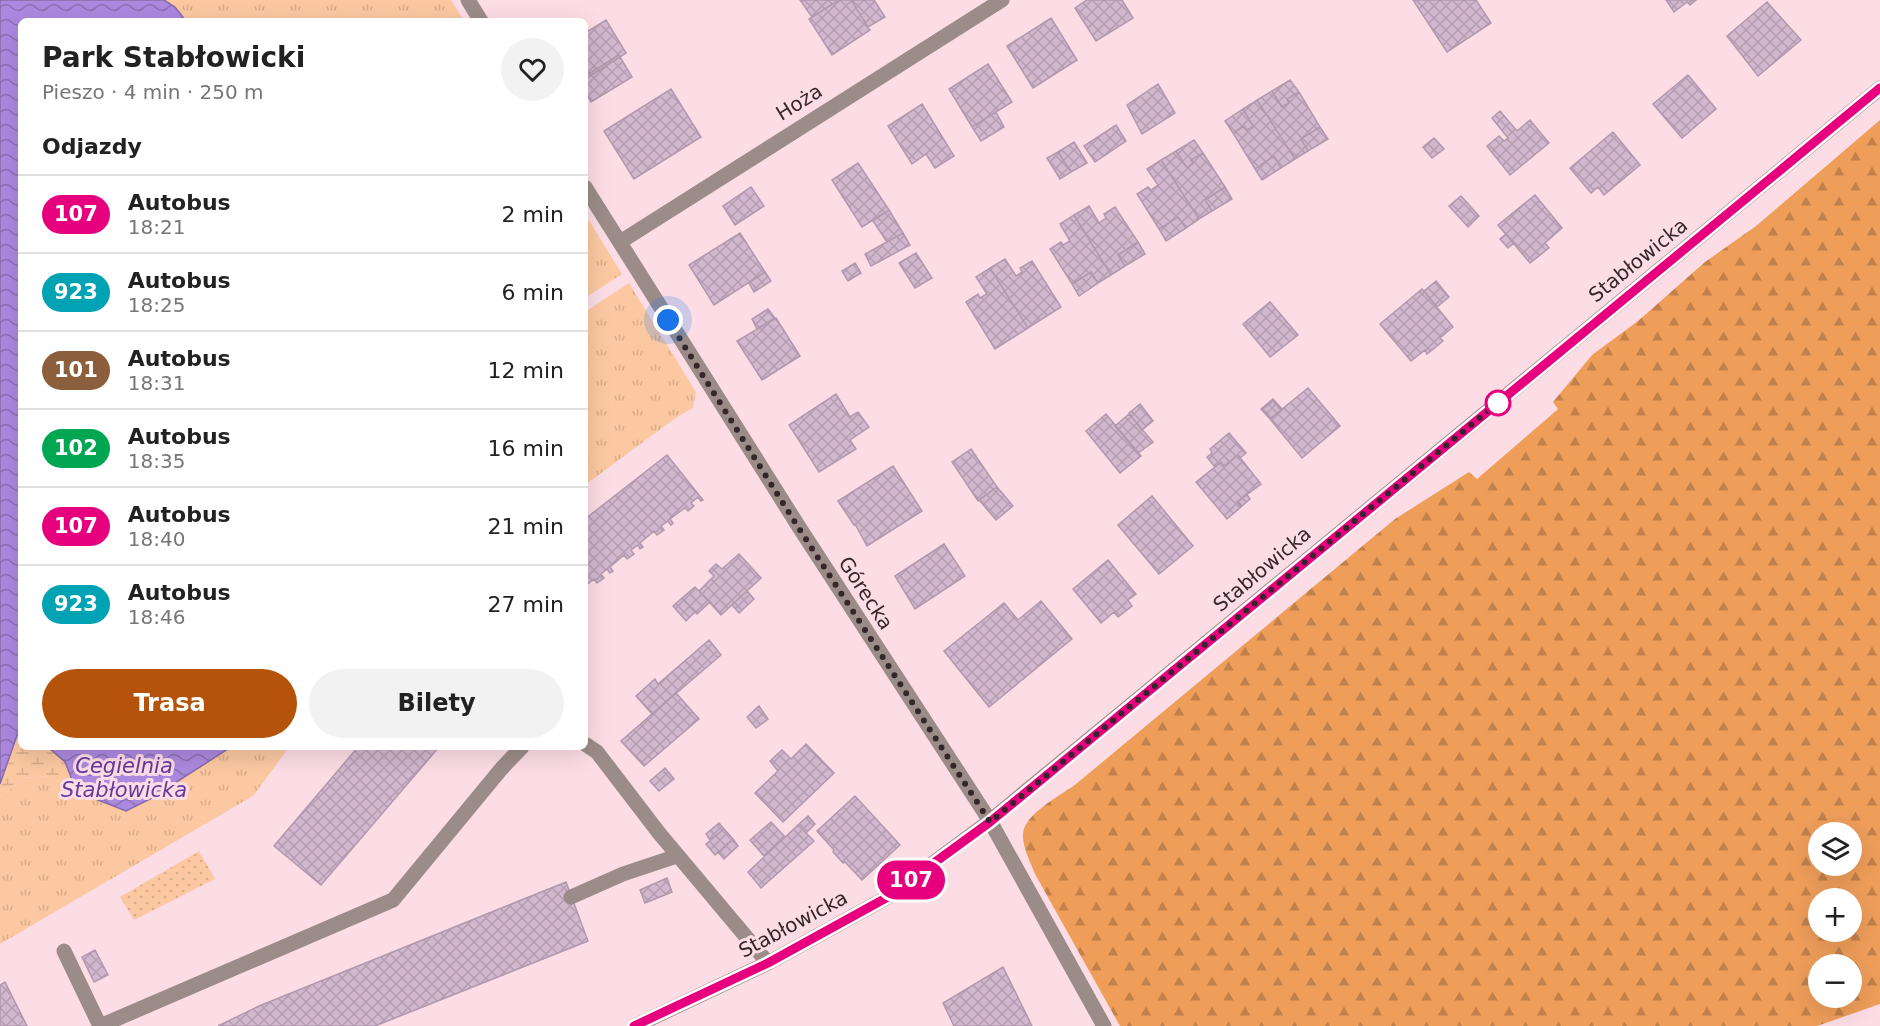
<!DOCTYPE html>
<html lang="pl">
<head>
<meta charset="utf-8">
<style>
	:root { --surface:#fff; --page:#f2f2f2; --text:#222; --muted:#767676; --line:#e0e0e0; --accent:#b45309 }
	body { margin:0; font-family:"DejaVu Sans",sans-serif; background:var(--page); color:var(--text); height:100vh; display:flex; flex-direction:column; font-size:22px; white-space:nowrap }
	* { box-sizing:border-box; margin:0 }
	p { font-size:20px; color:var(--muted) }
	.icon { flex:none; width:33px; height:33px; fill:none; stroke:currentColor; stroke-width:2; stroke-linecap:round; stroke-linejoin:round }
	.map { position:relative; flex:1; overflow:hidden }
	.drawer { position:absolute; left:18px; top:18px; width:570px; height:732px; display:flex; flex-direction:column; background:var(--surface); border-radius:9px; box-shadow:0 6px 24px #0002 }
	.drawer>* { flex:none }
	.badge { padding:0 12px; border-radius:20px; font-size:21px; line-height:39px }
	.fabs { position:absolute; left:1808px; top:822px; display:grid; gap:12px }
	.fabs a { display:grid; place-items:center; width:54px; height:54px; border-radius:50%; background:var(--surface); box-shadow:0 6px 24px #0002; font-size:30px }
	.you { position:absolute; width:30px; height:30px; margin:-15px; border:4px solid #fff; border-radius:50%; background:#1a73e8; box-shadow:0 0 0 9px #1a73e833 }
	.map>.badge { position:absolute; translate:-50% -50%; box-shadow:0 0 0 3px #fff }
	h2 { padding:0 24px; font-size:22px; line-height:54px }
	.round { display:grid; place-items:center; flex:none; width:63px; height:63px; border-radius:32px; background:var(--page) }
	.summary { display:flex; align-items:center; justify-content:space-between; height:102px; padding:0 24px }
	h1 { font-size:28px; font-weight:700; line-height:45px }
	.button { display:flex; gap:12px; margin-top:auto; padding:12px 24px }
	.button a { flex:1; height:69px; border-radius:36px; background:var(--accent); color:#fff; font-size:24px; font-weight:700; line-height:69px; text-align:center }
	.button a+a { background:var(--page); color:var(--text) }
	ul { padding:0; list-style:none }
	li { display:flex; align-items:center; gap:18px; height:78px; padding:0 24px; border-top:2px solid var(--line) }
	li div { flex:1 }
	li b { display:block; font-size:22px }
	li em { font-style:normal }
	li .badge { min-width:66px; font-weight:700; text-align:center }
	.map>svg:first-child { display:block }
	.grass { fill:url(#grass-tufts) }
	.forest { fill:url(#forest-firs); fill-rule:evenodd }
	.wetland { fill:url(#wetland-marsh) }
	.park { fill:url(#park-dots) }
	.water { fill:url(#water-waves); stroke:#886ba9; stroke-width:1.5 }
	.building { fill:url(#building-cross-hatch); stroke:#b298ae; stroke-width:1.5 }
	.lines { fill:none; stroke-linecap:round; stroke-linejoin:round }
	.service { stroke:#9c8c89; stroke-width:15 }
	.minor { stroke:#9c8c89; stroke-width:15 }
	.tertiary { stroke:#9c8c89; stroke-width:15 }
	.line-casing { stroke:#fff; stroke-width:14 }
	.line { stroke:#e6007e; stroke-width:9 }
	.walk { stroke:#34262a; stroke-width:6; stroke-dasharray:0 10.8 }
	.stop-dot { fill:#fff; stroke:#e6007e; stroke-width:3 }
	.labels { text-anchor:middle; stroke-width:6; stroke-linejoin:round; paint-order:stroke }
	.street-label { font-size:20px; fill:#34262a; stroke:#fcdde5 }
	.water-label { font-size:21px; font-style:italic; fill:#68389d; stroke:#fcdde5 }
</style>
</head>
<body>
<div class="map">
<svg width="1880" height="1026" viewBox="0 0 1880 1026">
	<defs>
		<pattern id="grass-tufts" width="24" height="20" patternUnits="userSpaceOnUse" patternTransform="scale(1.5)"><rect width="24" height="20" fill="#fbc8a1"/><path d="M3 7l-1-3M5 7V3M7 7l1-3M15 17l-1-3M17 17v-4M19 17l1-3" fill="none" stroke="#d8ac8b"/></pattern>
		<pattern id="forest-firs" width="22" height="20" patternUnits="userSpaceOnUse" patternTransform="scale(1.5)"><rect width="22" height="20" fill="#ef9e5a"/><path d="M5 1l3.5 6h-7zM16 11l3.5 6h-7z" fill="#c2814b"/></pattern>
		<pattern id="wetland-marsh" width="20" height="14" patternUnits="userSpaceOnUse" patternTransform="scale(1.5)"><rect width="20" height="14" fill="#fbc8a1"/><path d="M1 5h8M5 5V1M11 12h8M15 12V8" fill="none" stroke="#d8ac8b"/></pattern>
		<pattern id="park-dots" width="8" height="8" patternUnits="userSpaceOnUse" patternTransform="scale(1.5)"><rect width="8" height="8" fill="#fbc8a1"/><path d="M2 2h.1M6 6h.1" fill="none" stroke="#d8ac8b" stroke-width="1.8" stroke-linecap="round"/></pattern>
		<pattern id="water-waves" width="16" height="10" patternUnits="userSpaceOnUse" patternTransform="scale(1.5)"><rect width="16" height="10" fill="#ac89df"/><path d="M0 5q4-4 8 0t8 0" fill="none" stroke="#8d70b5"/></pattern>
		<pattern id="building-cross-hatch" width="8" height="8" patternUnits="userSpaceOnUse" patternTransform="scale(1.5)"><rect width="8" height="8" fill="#d2b7ce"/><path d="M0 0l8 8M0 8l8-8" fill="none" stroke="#b59db1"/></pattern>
	</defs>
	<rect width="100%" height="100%" fill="#fcdde5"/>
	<!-- grass -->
	<path class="grass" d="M164,0H451L464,21H186L175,7Z
		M585,214L622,274L585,298Z
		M629,283L696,392L693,408L677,417L585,485V312Z
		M231,747H289L253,796L0,944V798L23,778L50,776L77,792L127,811L150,799Z"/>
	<!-- forest -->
	<path class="forest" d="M1880,120V1004L1817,1026H1120L1035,874C1031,863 1022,847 1023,834C1024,814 1061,795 1076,784L1395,519L1469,472L1477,479L1558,409L1553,402L1592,355L1638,321L1705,262L1756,226ZM1818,832H1851V866H1818ZM1818,898H1851V932H1818ZM1818,964H1851V998H1818Z"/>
	<!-- wetland -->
	<path class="wetland" d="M21,724V747H48L65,762L77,792L50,776L23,778L0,798V784Z"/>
	<!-- park -->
	<path class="park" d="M199,851L215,879L134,920L120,897Z"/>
	<!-- water -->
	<path class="water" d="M0,0H164L175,7L186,21H21V724L0,784Z
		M48,747H231L150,799L126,811L77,792L65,762Z"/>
	<!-- building -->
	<path class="building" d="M800,0H839L812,17Z
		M839,0H851L870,30L832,55L809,19Z
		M851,0H874L885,17L868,27Z
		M1087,0H1122L1133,18L1096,41L1075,8Z
		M1413,0H1476L1491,23L1447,52Z
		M1666,0H1696L1690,5L1687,2L1674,12Z
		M1767,2L1801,40L1758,76L1727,36Z
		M1051,18L1077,60L1033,88L1007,46Z
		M606,20L626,53L620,57L619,55L585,76V28L587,32Z
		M619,55L620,57L585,79V76Z
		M620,57L632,77L591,102L585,92V79Z
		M988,64L1012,102L972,127L949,89Z
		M1688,75L1716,109L1682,138L1653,104Z
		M1290,80L1299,92L1287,99L1289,103L1282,107L1272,91Z
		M1158,84L1175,113L1142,134L1127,105Z
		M671,89L701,137L634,179L604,131Z
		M1272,91L1282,107L1289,103L1287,99L1299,92L1320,127L1301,139L1308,151L1295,159L1257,100Z
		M1257,100L1295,159L1281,168L1274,156L1255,169L1233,133L1244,126L1247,130L1253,126L1243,109Z
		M922,104L954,156L935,168L926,154L912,164L888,126Z
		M1243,109L1253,126L1247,130L1244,126L1233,133L1225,121Z
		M1500,111L1517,131L1530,120L1549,143L1510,175L1487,146L1499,136L1504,141L1508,138L1492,118Z
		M996,112L1004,127L981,141L972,127Z
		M1116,125L1126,141L1095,162L1084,146Z
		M1320,127L1328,139L1308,151L1301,139Z
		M1613,132L1640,165L1604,195L1598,187L1591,193L1570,168Z
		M1434,138L1444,149L1432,158L1423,147Z
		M1194,140L1203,153L1191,160L1193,163L1187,168L1176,151Z
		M1074,142L1087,163L1071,172L1058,152Z
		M1176,151L1187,168L1193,163L1191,160L1203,153L1225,187L1205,200L1212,211L1199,219L1161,160Z
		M1058,152L1071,172L1060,179L1047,158Z
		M1274,156L1281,168L1262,180L1255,169Z
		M1161,160L1199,219L1186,228L1178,217L1159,229L1137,194L1148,187L1151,190L1158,185L1147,169Z
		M858,163L889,210L862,227L832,180Z
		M751,187L764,206L735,225L723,206Z
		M1225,187L1232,199L1212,211L1205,200Z
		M1535,195L1562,228L1545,243L1549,248L1530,263L1498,225Z
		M1461,196L1479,216L1468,227L1449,206Z
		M1089,206L1099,223L1106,218L1104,214L1115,207L1138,242L1118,255L1125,266L1111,275L1074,215Z
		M889,210L903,233L887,242L873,221Z
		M1074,215L1111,275L1098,283L1091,272L1072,284L1050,249L1061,242L1063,245L1070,241L1060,224Z
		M1178,217L1186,228L1166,241L1159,229Z
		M740,233L765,272L714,305L689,265Z
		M903,233L910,245L871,266L865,254Z
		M1506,234L1514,243L1508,248L1500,239Z
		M1138,242L1145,254L1125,266L1118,255Z
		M916,253L932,278L915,288L899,263Z
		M1005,259L1016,276L1022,272L1020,268L1032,261L1061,307L1028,328L990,268Z
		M855,263L861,273L848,281L842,271Z
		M990,268L1028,328L995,349L966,302L978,294L980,298L987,294L976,277Z
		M765,272L771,281L754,292L749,283Z
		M1091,272L1098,283L1079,296L1072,284Z
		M1436,281L1449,297L1437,307L1424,291Z
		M1422,289L1453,327L1440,338L1443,341L1427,354L1425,350L1411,361L1380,324Z
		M1270,302L1298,335L1270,357L1243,324Z
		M768,309L775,318L757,329L752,319Z
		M776,318L800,356L762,380L737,341Z
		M1308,388L1340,426L1302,458L1270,419Z
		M836,394L850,417L858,412L869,427L850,440L856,449L819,472L789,425Z
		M1273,399L1282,409L1281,410L1273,401L1263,409L1271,418L1270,419L1261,409Z
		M1273,401L1281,410L1271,418L1263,409Z
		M1140,404L1153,421L1142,430L1129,413Z
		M1106,414L1141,456L1120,473L1086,431Z
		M1129,414L1153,442L1138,453L1115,426Z
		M1229,433L1246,453L1240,458L1238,455L1224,466L1221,462L1215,467L1207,457L1212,453L1210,449Z
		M971,449L997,487L978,501L952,462Z
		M667,455L703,500L701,501L698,497L691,503L694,506L688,511L685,508L670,519L673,523L671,525L668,521L661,526L664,530L657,535L654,531L640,543L643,547L640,549L638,545L631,550L634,554L627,559L624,555L610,567L613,571L610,573L607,569L601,574L604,578L597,583L594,579L585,586V519Z
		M1238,455L1261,484L1237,502L1241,507L1227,519L1196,482L1221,462L1224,466Z
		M893,466L922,511L867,546L855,524L854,525L838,501Z
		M997,487L1013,506L996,520L979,500Z
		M1247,495L1250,499L1242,506L1238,501Z
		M1152,496L1193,546L1159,574L1118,525Z
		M944,544L965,576L915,609L895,576Z
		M739,554L761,578L721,615L699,591L714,576L709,571L716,564L722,569Z
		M1108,560L1136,594L1128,600L1132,606L1118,617L1114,612L1101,623L1073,589Z
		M695,587L710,602L697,614L682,598Z
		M747,591L754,599L739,613L732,605Z
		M682,598L695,612L686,621L673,606Z
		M1041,601L1072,639L989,707L944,651L1004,603L1018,620Z
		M709,640L721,655L652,714L636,696L655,679L658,684Z
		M676,693L699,719L644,766L621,741Z
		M759,706L768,719L756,728L747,717Z
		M806,744L834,773L783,822L755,793L778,771L770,761L782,750L791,759Z
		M358,747H439L321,885L274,846Z
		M665,768L674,779L659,791L650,781Z
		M855,796L900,845L862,880L845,862L843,863L833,852L834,850L817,831Z
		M808,816L815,824L806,833L798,825Z
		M771,822L785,837L764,856L750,840Z
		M719,823L724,829L710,840L706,834Z
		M798,825L814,841L761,888L748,872Z
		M724,829L733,839L715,855L706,844Z
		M733,839L738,846L724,859L718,852Z
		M667,878L672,892L645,903L640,890Z
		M566,882L588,941L375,1026H218L259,1006Z
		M95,950L108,975L94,982L82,957Z
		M1003,967L1032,1026H954L943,1003Z
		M5,982L27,1026H0V985Z"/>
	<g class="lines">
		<!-- service -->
		<path class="service" d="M585,744L597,752L659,833L768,963
			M571,897L623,874L677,856
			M64,951L100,1026
			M100,1026L393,900L502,768L522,747"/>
		<!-- minor -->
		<path class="minor" d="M468,0L481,21
			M585,187L799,527L990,821L1104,1026
			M620,242L1002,0"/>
		<!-- tertiary -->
		<path class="tertiary" d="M635,1026L768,963L886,898L990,821L1880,88"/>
	</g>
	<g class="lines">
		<defs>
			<path id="line" d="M634,1026L768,963L886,898L990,822L1880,88"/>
		</defs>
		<!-- line casing -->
		<use href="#line" class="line-casing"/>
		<!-- line -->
		<use href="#line" class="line"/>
		<!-- walk -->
		<path class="walk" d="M668,320L798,527L990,822L1499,402L1498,403"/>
	</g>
	<!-- markers -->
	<circle class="stop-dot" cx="1498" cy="403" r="12"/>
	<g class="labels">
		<!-- street labels -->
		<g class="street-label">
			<text transform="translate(799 102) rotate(-32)" y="7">Hoża</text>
			<text transform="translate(1638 260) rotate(-39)" y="7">Stabłowicka</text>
			<text transform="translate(1262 569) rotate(-40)" y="7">Stabłowicka</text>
			<text transform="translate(866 593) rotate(57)" y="7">Górecka</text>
			<text transform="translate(793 924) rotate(-28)" y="7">Stabłowicka</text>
		</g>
		<!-- water labels -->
		<g class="water-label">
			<text x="124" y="773">Cegielnia<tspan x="124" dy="24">Stabłowicka</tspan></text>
		</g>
	</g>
</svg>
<div class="fabs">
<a><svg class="icon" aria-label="layers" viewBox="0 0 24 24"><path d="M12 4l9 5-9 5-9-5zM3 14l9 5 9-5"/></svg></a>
<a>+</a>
<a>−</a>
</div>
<div class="you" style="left:668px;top:320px"></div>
<b class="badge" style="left:911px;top:880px;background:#e6007e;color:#fff">107</b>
<section class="drawer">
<div class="summary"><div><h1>Park Stabłowicki</h1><p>Pieszo · 4 min · 250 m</p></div><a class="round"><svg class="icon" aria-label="heart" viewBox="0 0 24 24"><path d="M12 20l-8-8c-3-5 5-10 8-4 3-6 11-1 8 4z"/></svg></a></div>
<h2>Odjazdy</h2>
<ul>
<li><span class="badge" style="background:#e6007e;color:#fff">107</span><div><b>Autobus</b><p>18:21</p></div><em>2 min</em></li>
<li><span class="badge" style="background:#00a3b4;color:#fff">923</span><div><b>Autobus</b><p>18:25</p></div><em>6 min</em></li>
<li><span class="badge" style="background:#8b5e3c;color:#fff">101</span><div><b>Autobus</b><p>18:31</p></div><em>12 min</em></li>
<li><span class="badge" style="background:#00a651;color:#fff">102</span><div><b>Autobus</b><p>18:35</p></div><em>16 min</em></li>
<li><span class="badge" style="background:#e6007e;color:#fff">107</span><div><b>Autobus</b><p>18:40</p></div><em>21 min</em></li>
<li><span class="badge" style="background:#00a3b4;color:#fff">923</span><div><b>Autobus</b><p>18:46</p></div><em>27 min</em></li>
</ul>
<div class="button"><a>Trasa</a><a>Bilety</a></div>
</section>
</div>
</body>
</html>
